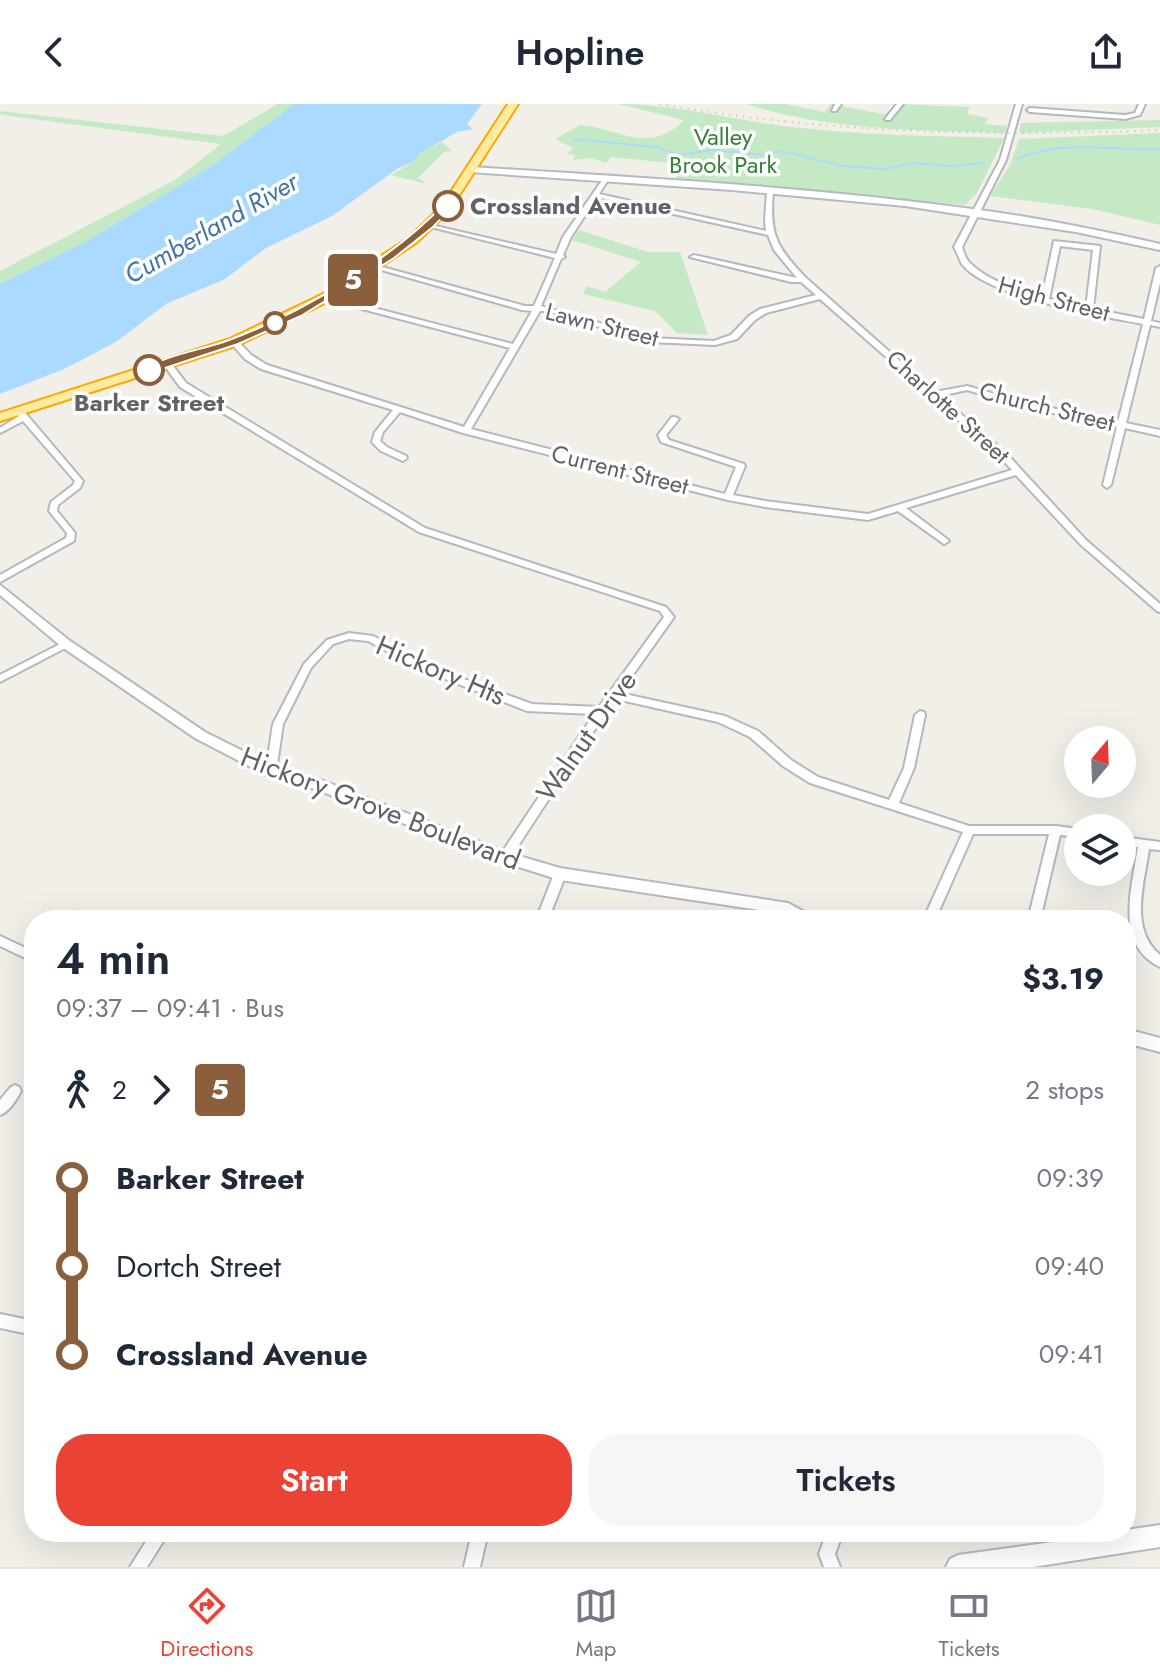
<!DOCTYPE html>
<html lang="en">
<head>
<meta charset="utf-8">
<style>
	:root { --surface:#fff; --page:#f6f6f7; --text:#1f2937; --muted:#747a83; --line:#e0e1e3; --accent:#ea4335 }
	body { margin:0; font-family:Jost,sans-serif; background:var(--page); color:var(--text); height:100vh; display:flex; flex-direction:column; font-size:30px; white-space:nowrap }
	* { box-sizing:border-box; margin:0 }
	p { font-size:26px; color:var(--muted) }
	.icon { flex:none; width:44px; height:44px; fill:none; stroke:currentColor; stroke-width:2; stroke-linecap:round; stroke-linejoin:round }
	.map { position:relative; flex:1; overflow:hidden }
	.details { position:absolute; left:24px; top:806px; width:1112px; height:632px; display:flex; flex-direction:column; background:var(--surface); border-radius:32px; box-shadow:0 8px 32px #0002 }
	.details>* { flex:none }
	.badge { padding:0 16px; border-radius:6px; font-size:28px; line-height:52px }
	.needle { width:52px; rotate:19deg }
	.tools { position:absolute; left:1064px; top:622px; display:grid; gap:16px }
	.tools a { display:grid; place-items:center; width:72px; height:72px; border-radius:50%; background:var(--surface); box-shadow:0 8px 32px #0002; font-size:40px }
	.map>.badge { position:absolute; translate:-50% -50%; box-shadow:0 0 0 4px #fff }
	.legs { display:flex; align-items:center; gap:12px; height:88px; padding:0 32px; font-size:26px }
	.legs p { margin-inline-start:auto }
	.overview { display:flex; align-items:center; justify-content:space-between; height:136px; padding:0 32px }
	h1 { font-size:44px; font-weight:600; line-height:60px }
	.action { display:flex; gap:16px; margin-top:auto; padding:16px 32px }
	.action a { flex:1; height:92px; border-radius:32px; background:var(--accent); color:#fff; font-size:32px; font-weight:600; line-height:92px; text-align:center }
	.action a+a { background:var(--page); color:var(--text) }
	ul { padding:0 32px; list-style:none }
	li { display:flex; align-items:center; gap:28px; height:88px; font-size:30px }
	li i { display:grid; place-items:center; width:12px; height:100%; margin:0 10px; background:currentColor }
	li i::after { content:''; width:20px; height:20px; margin:-10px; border:6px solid; border-radius:50%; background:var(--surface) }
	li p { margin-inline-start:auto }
	li:first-child i { background:linear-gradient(#0000 50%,currentColor 0) }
	li:last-child i { background:linear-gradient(currentColor 50%,#0000 0) }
	header { display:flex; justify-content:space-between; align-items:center; height:104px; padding:0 32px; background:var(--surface); font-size:36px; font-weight:600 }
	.menu { display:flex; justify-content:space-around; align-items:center; height:112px; border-top:2px solid var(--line); background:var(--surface); font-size:22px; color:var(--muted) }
	.menu a { display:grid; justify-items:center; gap:4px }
	.menu .current { color:var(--accent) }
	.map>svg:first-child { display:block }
	.green { fill:#c5e8c5 }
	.water { fill:#aadaff }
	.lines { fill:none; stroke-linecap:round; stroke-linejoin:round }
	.stream { stroke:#aadaff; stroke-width:2 }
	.minor-casing { stroke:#b5b8bc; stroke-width:4 }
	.tertiary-casing { stroke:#b5b8bc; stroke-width:4 }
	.secondary-casing { stroke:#b6babf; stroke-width:4 }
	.trunk-casing { stroke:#f9ab00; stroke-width:4 }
	.minor { fill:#fff; fill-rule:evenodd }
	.tertiary { fill:#fff; fill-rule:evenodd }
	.secondary { fill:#fff; fill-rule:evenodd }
	.trunk { fill:#feeaa1; fill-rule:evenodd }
	.rail { stroke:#b6b7b8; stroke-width:2; stroke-dasharray:1 6; stroke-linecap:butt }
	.line-1 { fill:#8b5e3c; stroke:#fff; stroke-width:2 }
	.stop-1-dot { fill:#fff; stroke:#8b5e3c; stroke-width:4 }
	.labels { text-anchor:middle; stroke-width:7; stroke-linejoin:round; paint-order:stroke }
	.far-park-label { font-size:24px; fill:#348238; stroke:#fff }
	.far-stop-label { font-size:24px; font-weight:bold; fill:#5f6368; stroke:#fff; text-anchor:start }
	.far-street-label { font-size:24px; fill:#5f6368; stroke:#fff }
	.far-water-label { font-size:26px; font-style:italic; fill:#4174aa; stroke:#fff }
	.street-label { font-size:28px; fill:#5f6368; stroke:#fff }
</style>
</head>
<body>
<header><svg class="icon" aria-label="back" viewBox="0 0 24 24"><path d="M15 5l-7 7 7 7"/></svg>Hopline<svg class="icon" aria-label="share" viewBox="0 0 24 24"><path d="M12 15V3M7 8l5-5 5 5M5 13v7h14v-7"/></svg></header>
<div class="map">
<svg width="1160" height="1463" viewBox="0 0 1160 1463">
	<rect width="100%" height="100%" fill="#f1efe8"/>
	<!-- green -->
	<path class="green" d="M278,0H294L213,61L85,138L0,180V167L175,76L221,40L10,12L0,10V7L223,32Z
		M618,0C673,0 728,15 783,22C857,31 930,32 1004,34L977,89L965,101L675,76L680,60L611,53L606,59L591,54L573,56L575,51L567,50L573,44L555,35L580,21C620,24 649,52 684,16Z
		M746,0H785L825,8L831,0L888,11L895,0L970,3L967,10L988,14L985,20L1007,22L1005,29C918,26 830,27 746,0Z
		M1160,16V23L1019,29L1021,19Z
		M1160,29V121L1092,105L990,92L1010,61L1019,35Z
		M442,38L452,47L444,48L418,74L427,80L391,71L413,58L421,49Z
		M579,126L648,148H680L708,231L677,229L655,207L583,190L587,182L605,188L641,158L572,136Z"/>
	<!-- water -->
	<path class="water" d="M294,0H482L467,20L473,25L457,28L421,49L413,58L397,65L332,112L266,144L225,175L166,200L116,238L64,265L0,290V180L85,138L213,61Z"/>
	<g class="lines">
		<!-- stream -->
		<path class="stream" d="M573,35L656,43L678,51L712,46L762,51L782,47L842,62L885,65L915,59L950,62L984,59
			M1019,54C1069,35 1109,47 1160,45"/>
		<defs>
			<path id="minor" d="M835,0H841L836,7H832Z
				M897,0H903L890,16H886L885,15Z
				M1016,0H1022L1006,56L962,143C964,149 966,156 971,160C989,178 1018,185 1042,193L1054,137L1100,142L1093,205L1144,215L1156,164L1160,162V179L1151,217L1160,219V223L1150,221L1126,319L1160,326V332L1125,324L1111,381L1107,384L1103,381L1117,323L1021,302L967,286L940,292L1006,349L1086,436L1160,500V508L1157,507L1080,440L1016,371L906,404L947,435L949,437L944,440L898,407L868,416L765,403L728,396L463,329L400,308L383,328L380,337L387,343L406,352L407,354L403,357L381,347L372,338L375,328L393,306L261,265L245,255L230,238L237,236L251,251L267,261L464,323L510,244L324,195V191L513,240L532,207L522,206L371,163L375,161L525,202H534L555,154L427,122V120L556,150L563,133L603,75L608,76L599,90L766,127L765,116L767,88L770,86L773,88C769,131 777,144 806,174L935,288L967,282L1023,298L1118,318L1143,220C1102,212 987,193 962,160C959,155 957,148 954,143L1000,56ZM597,93L768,131L774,146L797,174L694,151L690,153L791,178H801L816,191L760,205L749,212L731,231L714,237L651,234L541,202L561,155L565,153L563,151L571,133ZM1060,142L1093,146L1086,204L1049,195ZM820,195L1000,353L1012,366L868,410L765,397L733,391L745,362L744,360L669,336L666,331L679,315L675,313H672L658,331L661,338L736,363L725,390L471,325L540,207H546L650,238L715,241L737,235L755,216L766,209Z
				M1139,0H1145L1140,11L1125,15L1030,8L1027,6L1030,4L1125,11L1135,9Z
				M165,259H171L186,279L425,424L666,503L674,513L620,589L725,612L758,627L791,656L818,673L889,696L904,664L915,611L920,607L924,608L925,611L914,664L899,699L969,722H1056L1078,725V733L1060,731L1040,816H1028L1049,730H973L935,816H923L963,728L810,679L783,662L750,633L718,618L616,595L582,644L509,756H501L499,753L501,750L594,610L527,607L425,567L368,537L349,535L333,540L311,564L283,620L276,667L271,671L267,670L266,667L273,620L304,560L327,536L349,529L373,532L431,563L532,600L599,603L664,513L660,507L419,428L180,283L164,261Z
				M15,304H21L83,377L80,384L58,401L57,407L75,429L74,437L0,478V471L66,434L67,429L49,407L51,398L73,381L75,377L23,317L0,329V324L19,312L14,306Z
				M66,537L71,540L69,542L0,578V571Z
				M1122,733L1160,738V746L1149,745C1144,780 1129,825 1160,851V863C1114,841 1132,782 1138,743L1122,741Z
				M560,766L564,767L566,770L548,816H536L554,770L556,767Z
				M262,808L266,810L267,816H255L258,810Z
				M0,832L34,848V858L0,842Z
				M15,981L19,983L21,987C17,995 9,1008 0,1011V996L11,983Z
				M0,1210L34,1217V1231L0,1224Z
				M152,1428H169L147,1463H130Z
				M472,1428H488L480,1463H464Z
				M827,1428H843L835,1450L840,1463H824L819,1450Z"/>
			<path id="tertiary" d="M0,481L70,537L205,628L275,663L324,677L509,749L560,764L788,799L812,812L814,816H795L785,810L560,776L500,757L315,685L266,671L195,634L62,543L0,491Z
				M1126,925L1160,934V948L1126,939Z"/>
			<path id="secondary" d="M472,63C644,74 816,83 987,107C1045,115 1103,127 1160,140V146L1076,128L905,102L732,86L469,68V64Z
				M1160,1421V1443L1033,1463H946L950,1455L958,1451L1126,1428V1426Z"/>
			<path id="trunk" d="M508,0H518L449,107L417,138L331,196L238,241L0,317V309L230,235L323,190L409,134L441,103Z"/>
		</defs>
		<!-- minor casing -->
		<use href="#minor" class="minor-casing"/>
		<!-- tertiary casing -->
		<use href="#tertiary" class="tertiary-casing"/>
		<!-- secondary casing -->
		<use href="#secondary" class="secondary-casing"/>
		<!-- trunk casing -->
		<use href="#trunk" class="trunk-casing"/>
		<!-- minor -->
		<use href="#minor" class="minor"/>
		<!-- tertiary -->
		<use href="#tertiary" class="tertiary"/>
		<!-- secondary -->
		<use href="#secondary" class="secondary"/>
		<!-- trunk -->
		<use href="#trunk" class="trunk"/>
		<!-- rail -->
		<path class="rail" d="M660,0C826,29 992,33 1160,26"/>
	</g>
	<!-- line-1 -->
	<path class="line-1" d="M445,99L453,102L433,123L394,154L301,212L238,240L153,268L143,266C166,250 203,246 229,236C302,209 392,155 445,99Z"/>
	<!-- markers -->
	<g class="stop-1-dot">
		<circle cx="448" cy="102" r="14"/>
		<circle cx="275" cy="219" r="10"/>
		<circle cx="149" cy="266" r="14"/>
	</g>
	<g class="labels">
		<!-- far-park labels -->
		<g class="far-park-label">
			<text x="723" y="41">Valley<tspan x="723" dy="28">Brook Park</tspan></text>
		</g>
		<!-- far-stop labels -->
		<g class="far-stop-label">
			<text x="470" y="110">Crossland Avenue</text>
			<text x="149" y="307" text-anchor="middle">Barker Street</text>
		</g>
		<!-- far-street labels -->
		<g class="far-street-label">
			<text transform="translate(1054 195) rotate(15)" y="8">High Street</text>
			<text transform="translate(602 221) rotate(14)" y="8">Lawn Street</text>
			<text transform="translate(948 303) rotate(42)" y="8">Charlotte Street</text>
			<text transform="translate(1047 303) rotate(14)" y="8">Church Street</text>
			<text transform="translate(620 366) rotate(14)" y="8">Current Street</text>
		</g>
		<!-- far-water labels -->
		<g class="far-water-label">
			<text transform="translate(211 124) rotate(-30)" y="9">Cumberland River</text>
		</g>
		<!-- street labels -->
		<g class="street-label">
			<text transform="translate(441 566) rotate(23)" y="10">Hickory Hts</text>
			<text transform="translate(586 632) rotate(-55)" y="10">Walnut Drive</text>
			<text transform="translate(381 704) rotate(21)" y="10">Hickory Grove Boulevard</text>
		</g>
	</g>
</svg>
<div class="tools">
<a><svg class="needle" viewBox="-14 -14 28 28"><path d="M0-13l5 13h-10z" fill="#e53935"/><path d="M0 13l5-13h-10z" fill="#747a83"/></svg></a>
<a><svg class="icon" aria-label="layers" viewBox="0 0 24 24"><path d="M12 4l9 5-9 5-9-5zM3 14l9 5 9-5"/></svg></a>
</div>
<b class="badge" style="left:353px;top:176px;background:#8b5e3c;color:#fff">5</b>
<section class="details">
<div class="overview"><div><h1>4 min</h1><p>09:37 – 09:41 · Bus</p></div><b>$3.19</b></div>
<div class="legs"><svg class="icon" aria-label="walk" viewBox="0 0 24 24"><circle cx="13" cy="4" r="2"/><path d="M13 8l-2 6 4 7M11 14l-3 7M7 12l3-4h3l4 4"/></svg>2<svg class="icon" aria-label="forward" viewBox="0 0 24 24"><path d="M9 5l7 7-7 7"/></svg><b class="badge" style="background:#8b5e3c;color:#fff">5</b><p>2 stops</p></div>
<ul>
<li><i style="color:#8b5e3c"></i><b>Barker Street</b><p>09:39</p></li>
<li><i style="color:#8b5e3c"></i><span>Dortch Street</span><p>09:40</p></li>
<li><i style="color:#8b5e3c"></i><b>Crossland Avenue</b><p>09:41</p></li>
</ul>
<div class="action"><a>Start</a><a>Tickets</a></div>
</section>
</div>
<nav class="menu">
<a class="current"><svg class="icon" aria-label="directions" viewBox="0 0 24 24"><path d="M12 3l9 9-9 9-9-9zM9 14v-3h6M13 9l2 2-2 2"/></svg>Directions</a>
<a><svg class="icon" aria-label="map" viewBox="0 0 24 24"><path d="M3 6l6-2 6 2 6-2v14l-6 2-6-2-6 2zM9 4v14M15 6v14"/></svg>Map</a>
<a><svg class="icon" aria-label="tickets" viewBox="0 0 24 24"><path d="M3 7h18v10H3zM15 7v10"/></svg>Tickets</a>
</nav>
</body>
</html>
